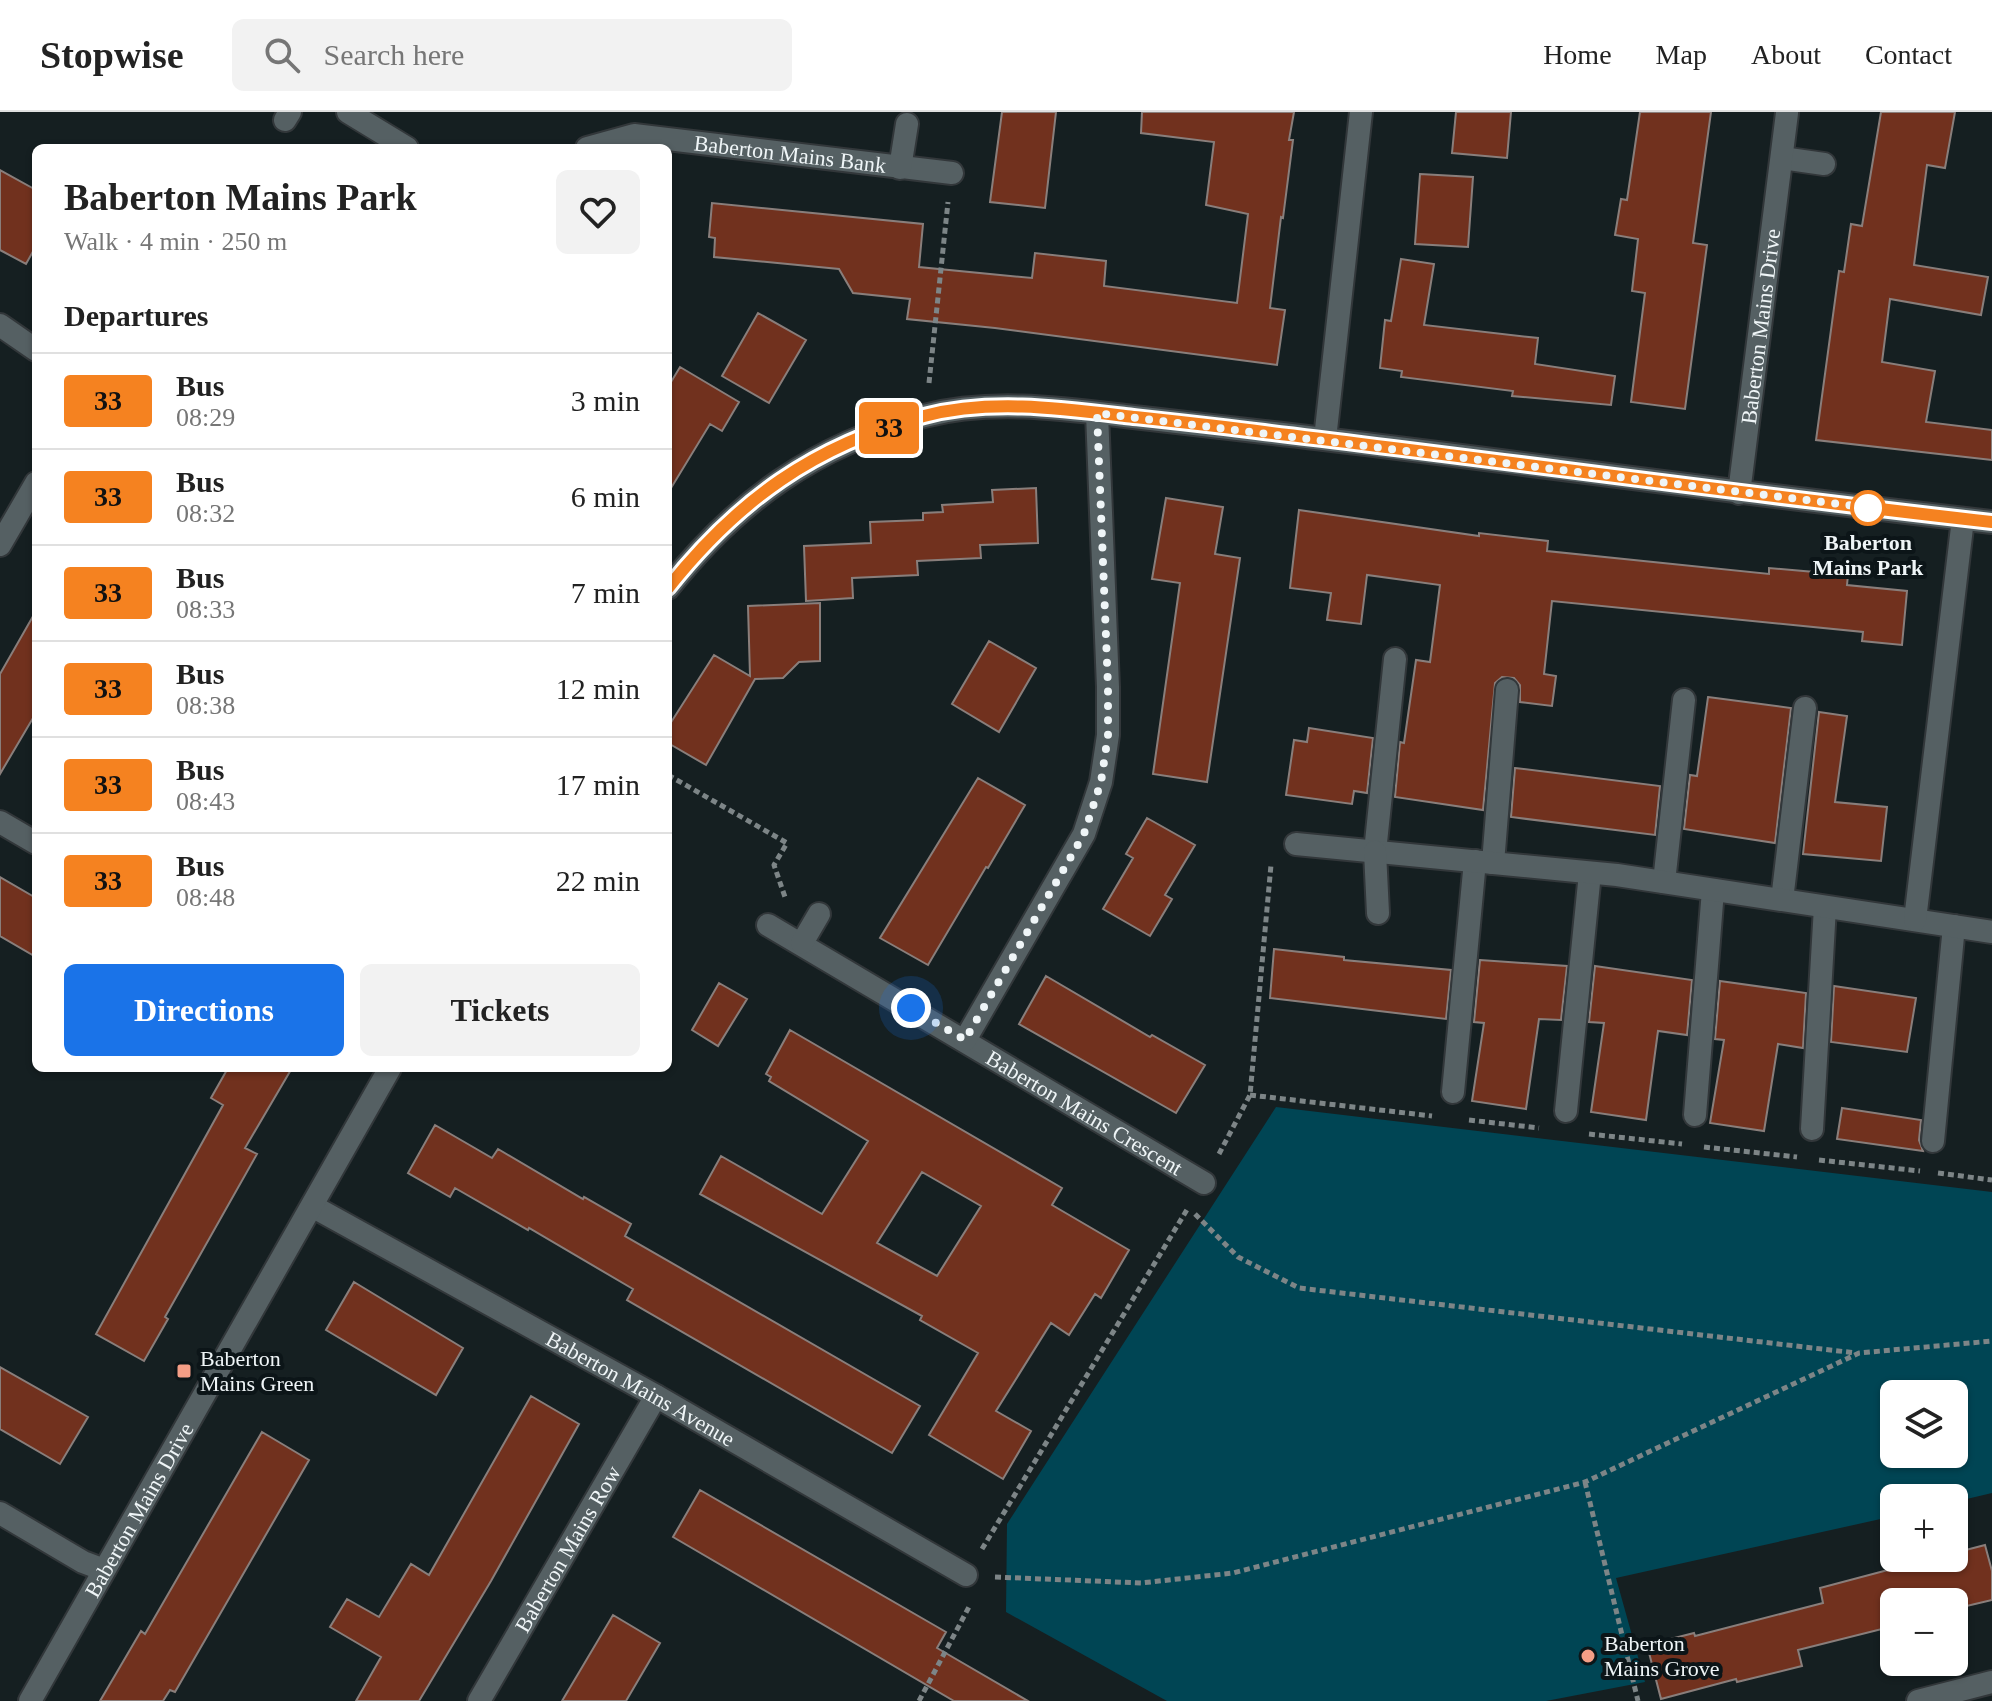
<!DOCTYPE html>
<html lang="en">
<head>
<meta charset="utf-8">
<style>
	:root { --surface:#fff; --page:#f2f2f2; --text:#222; --muted:#767676; --line:#e0e0e0; --accent:#1a73e8 }
	body { margin:0; font-family:Georgia,serif; background:var(--page); color:var(--text); height:100vh; display:flex; flex-direction:column; font-size:30px; white-space:nowrap }
	* { box-sizing:border-box; margin:0 }
	p { font-size:26px; color:var(--muted) }
	.icon { flex:none; width:44px; height:44px; fill:none; stroke:currentColor; stroke-width:2; stroke-linecap:round; stroke-linejoin:round }
	.map { position:relative; flex:1; overflow:hidden }
	.panel { position:absolute; left:32px; top:32px; width:640px; height:928px; display:flex; flex-direction:column; background:var(--surface); border-radius:12px; box-shadow:0 2px 6px #0004 }
	.panel>* { flex:none }
	.badge { padding:0 16px; border-radius:6px; font-size:28px; line-height:52px }
	.fabs { position:absolute; left:1880px; top:1268px; display:grid; gap:16px }
	.fabs a { display:grid; place-items:center; width:88px; height:88px; border-radius:12px; background:var(--surface); box-shadow:0 2px 6px #0004; font-size:40px }
	.you { position:absolute; width:40px; height:40px; margin:-20px; border:6px solid #fff; border-radius:50%; background:#1a73e8; box-shadow:0 0 0 12px #1a73e833 }
	.map>.badge { position:absolute; translate:-50% -50%; box-shadow:0 0 0 4px #fff }
	h2 { padding:0 32px; font-size:30px; line-height:72px }
	.round { display:grid; place-items:center; flex:none; width:84px; height:84px; border-radius:12px; background:var(--page) }
	.summary { display:flex; align-items:center; justify-content:space-between; height:136px; padding:0 32px }
	h1 { font-size:38px; font-weight:600; line-height:60px }
	.button { display:flex; gap:16px; margin-top:auto; padding:16px 32px }
	.button a { flex:1; height:92px; border-radius:12px; background:var(--accent); color:#fff; font-size:32px; font-weight:600; line-height:92px; text-align:center }
	.button a+a { background:var(--page); color:var(--text) }
	ul { padding:0; list-style:none }
	li { display:flex; align-items:center; gap:24px; height:96px; padding:0 32px; border-top:2px solid var(--line) }
	li div { flex:1 }
	li b { display:block; font-size:30px }
	li em { font-style:normal }
	li .badge { min-width:88px; font-weight:700; text-align:center }
	header { display:flex; align-items:center; gap:48px; box-sizing:border-box; height:112px; padding:0 40px; background:var(--surface); border-bottom:2px solid var(--line) }
	header strong { font-size:38px }
	nav { display:flex; gap:44px; margin-inline-start:auto; font-size:28px }
	.search { width:560px; height:72px; background:var(--page); display:flex; align-items:center; gap:20px; box-sizing:border-box; padding:0 28px; border-radius:12px; color:var(--muted); font-size:30px }
	.map>svg:first-child { display:block }
	.green { fill:#004554; fill-rule:evenodd }
	.building { fill:#71311e; stroke:#897e7b; stroke-width:2; fill-rule:evenodd }
	.lines { fill:none; stroke-linecap:round; stroke-linejoin:round }
	.service-casing { stroke:#32373a; stroke-width:26 }
	.minor-casing { stroke:#32373a; stroke-width:26 }
	.path { stroke:#7d8587; stroke-width:5; stroke-dasharray:6 4; stroke-linecap:butt }
	.service { stroke:#556063; stroke-width:22 }
	.minor { stroke:#556063; stroke-width:22 }
	.line-casing { stroke:#fff; stroke-width:18 }
	.line { stroke:#f58220; stroke-width:12 }
	.walk { stroke:#eff5f7; stroke-width:8; stroke-dasharray:0 14.4 }
	.stop-dot { fill:#fff; stroke:#f58220; stroke-width:4 }
	.poi-dot { fill:#f49e86; stroke:#0c1518; stroke-width:3 }
	.labels { text-anchor:middle; stroke-width:8; stroke-linejoin:round; paint-order:stroke }
	.street-label { font-size:22px; fill:#eff5f7; stroke:#0c1518 }
	.stop-label { font-size:22px; font-weight:bold; fill:#eff5f7; stroke:#0c1518 }
	.poi-label { font-size:22px; fill:#eff5f7; stroke:#0c1518; text-anchor:start }
</style>
</head>
<body>
<header>
<strong>Stopwise</strong>
<div class="search"><svg class="icon" aria-label="search" viewBox="0 0 24 24"><circle cx="10" cy="10" r="6"/><path d="M15 15l6 6"/></svg>Search here</div>
<nav><a>Home</a><a>Map</a><a>About</a><a>Contact</a></nav>
</header>
<div class="map">
<svg width="1992" height="1589" viewBox="0 0 1992 1589">
	<rect width="100%" height="100%" fill="#151f21"/>
	<!-- green -->
	<path class="green" d="M1276,995L1992,1080V1381L1954,1390V1386H1894V1404L1616,1466L1645,1570L1546,1589H1167L1006,1500L1007,1412ZM1894,1282H1954V1342H1894Z"/>
	<!-- building -->
	<path class="building" d="M1002,0H1056L1045,96L990,90Z
		M1142,0H1294L1289,28H1293L1283,106L1281,105L1270,196L1285,198L1277,253L995,216L907,207L910,187L853,181L839,157L714,145L715,126L709,125L712,91L923,112L919,155L1032,166L1035,141L1106,149L1104,174L1237,191L1248,102L1206,93L1214,30L1141,21Z
		M1456,0H1511L1507,46L1452,41Z
		M1640,0H1711L1693,131L1707,133L1685,297L1631,290L1645,181L1632,179L1638,127L1615,123L1621,87L1627,88Z
		M1881,0H1955L1945,56L1927,53L1914,153L1988,165L1981,203L1890,187L1882,250L1935,259L1926,310L1992,318V348L1816,328L1839,159L1844,160L1851,112L1862,114Z
		M0,58L36,78V134L26,152L0,138Z
		M1420,62L1473,65L1468,135L1415,132Z
		M1401,147L1434,152L1424,213L1538,226L1535,252L1615,264L1611,293L1512,284L1513,279L1401,265L1402,259L1380,256L1385,208L1391,209Z
		M758,201L806,228L769,291L722,264Z
		M680,255L739,290L722,319L710,312L668,381V275Z
		M1036,376L1038,431L980,433L981,446L917,449L918,463L852,466L853,486L806,489L804,434L871,431L870,410L923,408V401L943,400L942,393L993,390L992,378Z
		M1166,386L1223,395L1215,442L1240,446L1207,670L1153,662L1180,471L1152,467Z
		M1299,398L1479,424V421L1548,429L1547,439L1769,462V456L1848,463L1847,473L1907,479L1902,533L1862,529L1863,520L1552,489L1544,562L1556,564L1552,594L1520,590V573L1514,566L1502,565L1495,571L1483,698L1395,685L1400,630L1404,631L1416,548L1430,550L1440,473L1367,463L1361,512L1327,508L1331,481L1290,476Z
		M820,491V549L799,550L783,566L755,567L706,653L668,631V615L714,543L750,564L748,494Z
		M36,499V601L0,662V562Z
		M989,529L1036,556L999,620L952,592Z
		M1708,585L1791,596L1775,731L1684,717L1690,663L1697,664Z
		M1819,600L1847,604L1835,690L1887,695L1881,749L1803,742Z
		M1309,616L1373,626L1367,681L1354,679L1352,692L1286,683L1294,628L1307,630Z
		M1515,656L1660,674L1655,723L1511,705Z
		M978,666L1025,693L988,756L986,755L928,853L880,826Z
		M1147,706L1195,733L1165,783L1172,787L1150,824L1103,797L1133,746L1126,742Z
		M0,765L36,786V845L0,824Z
		M1274,837L1344,845V848L1451,858L1446,907L1270,886Z
		M1480,848L1567,854L1561,908L1539,907L1526,997L1472,989L1484,911L1474,910Z
		M1595,854L1692,868L1687,923L1658,919L1646,1008L1591,1000L1604,911L1589,910Z
		M1046,864L1150,925L1152,923L1205,953L1176,1001L1019,912Z
		M1720,869L1806,881L1803,936L1778,932L1764,1019L1710,1011L1724,928L1715,927Z
		M719,871L747,887L718,934L692,918Z
		M1834,874L1916,886L1907,940L1831,930Z
		M790,918L1062,1076L1052,1093L1129,1138L1101,1186L1095,1182L1069,1223L1051,1211L996,1299L1031,1319L1003,1367L929,1323L978,1241L920,1208L922,1204L700,1082L721,1044L822,1102L868,1029L769,969L771,965L766,962ZM922,1060L981,1094L937,1164L877,1131Z
		M228,956H292L245,1036L257,1042L165,1205L168,1207L144,1249L96,1222L223,993L211,986Z
		M1842,996L1921,1008L1919,1028L1923,1039L1837,1027Z
		M435,1013L492,1046L498,1037L583,1087L584,1085L631,1112L625,1124L920,1294L892,1341L627,1188L633,1177L529,1116L528,1118L455,1076L450,1085L408,1061Z
		M354,1170L463,1236L436,1283L326,1218Z
		M0,1255L88,1305L60,1352L0,1317Z
		M531,1284L579,1312L491,1469L419,1589H356L381,1545L330,1515L347,1487L379,1505L411,1452L429,1463Z
		M262,1320L309,1348L175,1580L170,1578L163,1589H100L141,1519L145,1522Z
		M700,1378L946,1520L937,1536L1028,1589H954L673,1425Z
		M1985,1433L1992,1459V1488L1954,1497V1490H1894V1514L1798,1538L1802,1554L1737,1570L1736,1567L1661,1587L1647,1533L1694,1521L1695,1524L1823,1491L1820,1476L1933,1446H1954V1441Z
		M613,1503L660,1531L626,1589H562Z"/>
	<g class="lines">
		<defs>
			<path id="service" d="M1375,740L1395,547
				M1493,751L1507,578
				M1664,770L1684,588
				M1782,788L1805,596
				M1453,980L1475,749
				M1566,999L1590,761
				M1695,1003L1713,778
				M1812,1017L1825,795
				M1933,1029L1954,814"/>
			<g id="minor">
				<path d="M348,0L407,36"/>
				<path d="M285,8L290,0"/>
				<path id="s1" d="M587,36L634,23L952,61"/>
				<path d="M1782,46L1824,52"/>
				<path d="M900,56L907,12"/>
				<path d="M0,213L36,238"/>
				<path d="M1325,327L1361,0"/>
				<path id="s2" d="M1739,381L1787,1"/>
				<path d="M0,433L36,371"/>
				<path d="M668,476C737,389 815,333 924,304C989,287 1059,296 1125,304C1171,309 1218,315 1264,320C1507,348 1749,383 1992,410"/>
				<path d="M0,710L36,731"/>
				<path d="M1296,732L1617,763L1992,820"/>
				<path d="M1375,740L1378,801"/>
				<path d="M1915,808L1963,407"/>
				<path id="s3" d="M768,813L1204,1071"/>
				<path d="M802,831L819,802"/>
				<path d="M965,928L1084,722L1101,670L1108,623V575L1097,301"/>
				<path id="s4" d="M312,1094L656,1284L966,1463"/>
				<path d="M0,1401L83,1450L104,1458"/>
				<path id="s5" d="M30,1589L390,956"/>
				<path id="s6" d="M479,1589L656,1284"/>
				<path d="M1918,1589L1992,1570"/>
			</g>
		</defs>
		<!-- service casing -->
		<use href="#service" class="service-casing"/>
		<!-- minor casing -->
		<use href="#minor" class="minor-casing"/>
		<!-- path -->
		<path class="path" d="M929,271L948,90
			M668,663L787,731L774,753L785,785
			M1250,983L1432,1004
			M1469,1008L1539,1016
			M1589,1022L1682,1032
			M1704,1035L1797,1045
			M1219,1042L1250,983L1271,753
			M1819,1048L1920,1059
			M1938,1061L1992,1068
			M1195,1102L1238,1145L1299,1176L1856,1241
			M1585,1370L1638,1589
			M982,1437L1188,1096
			M995,1465L1141,1471L1233,1461L1585,1370L1859,1241L1992,1229
			M919,1589L970,1493"/>
		<!-- service -->
		<use href="#service" class="service"/>
		<!-- minor -->
		<use href="#minor" class="minor"/>
	</g>
	<g class="lines">
		<defs>
			<path id="line" d="M668,476C737,389 814,333 924,304C989,287 1059,296 1125,304C1171,309 1218,314 1264,320C1507,349 1749,383 1992,410"/>
		</defs>
		<!-- line casing -->
		<use href="#line" class="line-casing"/>
		<!-- line -->
		<use href="#line" class="line"/>
		<!-- walk -->
		<path class="walk" d="M911,896L965,928L1084,722L1101,670L1108,623V575L1097,301L1879,397L1868,396"/>
	</g>
	<!-- markers -->
	<circle class="stop-dot" cx="1868" cy="396" r="16"/>
	<g class="poi-dot">
		<rect x="176" y="1251" width="16" height="16" rx="4"/>
		<circle cx="1588" cy="1544" r="8"/>
	</g>
	<g class="labels">
		<!-- street labels -->
		<g class="street-label">
			<text dy="8" stroke="none"><textPath href="#s1" startOffset="206">Baberton Mains Bank</textPath></text>
			<text dy="8" stroke="none"><textPath href="#s2" startOffset="168">Baberton Mains Drive</textPath></text>
			<text dy="8" stroke="none"><textPath href="#s3" startOffset="368">Baberton Mains Crescent</textPath></text>
			<text dy="8" stroke="none"><textPath href="#s4" startOffset="376">Baberton Mains Avenue</textPath></text>
			<text dy="8" stroke="none"><textPath href="#s5" startOffset="220">Baberton Mains Drive</textPath></text>
			<text dy="8" stroke="none"><textPath href="#s6" startOffset="176">Baberton Mains Row</textPath></text>
		</g>
		<!-- stop labels -->
		<g class="stop-label">
			<text x="1868" y="438">Baberton<tspan x="1868" dy="25">Mains Park</tspan></text>
		</g>
		<!-- poi labels -->
		<g class="poi-label">
			<text x="200" y="1254">Baberton<tspan x="200" dy="25">Mains Green</tspan></text>
			<text x="1604" y="1539">Baberton<tspan x="1604" dy="25">Mains Grove</tspan></text>
		</g>
	</g>
</svg>
<div class="fabs">
<a><svg class="icon" aria-label="layers" viewBox="0 0 24 24"><path d="M12 4l9 5-9 5-9-5zM3 14l9 5 9-5"/></svg></a>
<a>+</a>
<a>−</a>
</div>
<div class="you" style="left:911px;top:896px"></div>
<b class="badge" style="left:889px;top:316px;background:#f58220;color:#111">33</b>
<section class="panel">
<div class="summary"><div><h1>Baberton Mains Park</h1><p>Walk · 4 min · 250 m</p></div><a class="round"><svg class="icon" aria-label="heart" viewBox="0 0 24 24"><path d="M12 20l-8-8c-3-5 5-10 8-4 3-6 11-1 8 4z"/></svg></a></div>
<h2>Departures</h2>
<ul>
<li><span class="badge" style="background:#f58220;color:#111">33</span><div><b>Bus</b><p>08:29</p></div><em>3 min</em></li>
<li><span class="badge" style="background:#f58220;color:#111">33</span><div><b>Bus</b><p>08:32</p></div><em>6 min</em></li>
<li><span class="badge" style="background:#f58220;color:#111">33</span><div><b>Bus</b><p>08:33</p></div><em>7 min</em></li>
<li><span class="badge" style="background:#f58220;color:#111">33</span><div><b>Bus</b><p>08:38</p></div><em>12 min</em></li>
<li><span class="badge" style="background:#f58220;color:#111">33</span><div><b>Bus</b><p>08:43</p></div><em>17 min</em></li>
<li><span class="badge" style="background:#f58220;color:#111">33</span><div><b>Bus</b><p>08:48</p></div><em>22 min</em></li>
</ul>
<div class="button"><a>Directions</a><a>Tickets</a></div>
</section>
</div>
</body>
</html>
